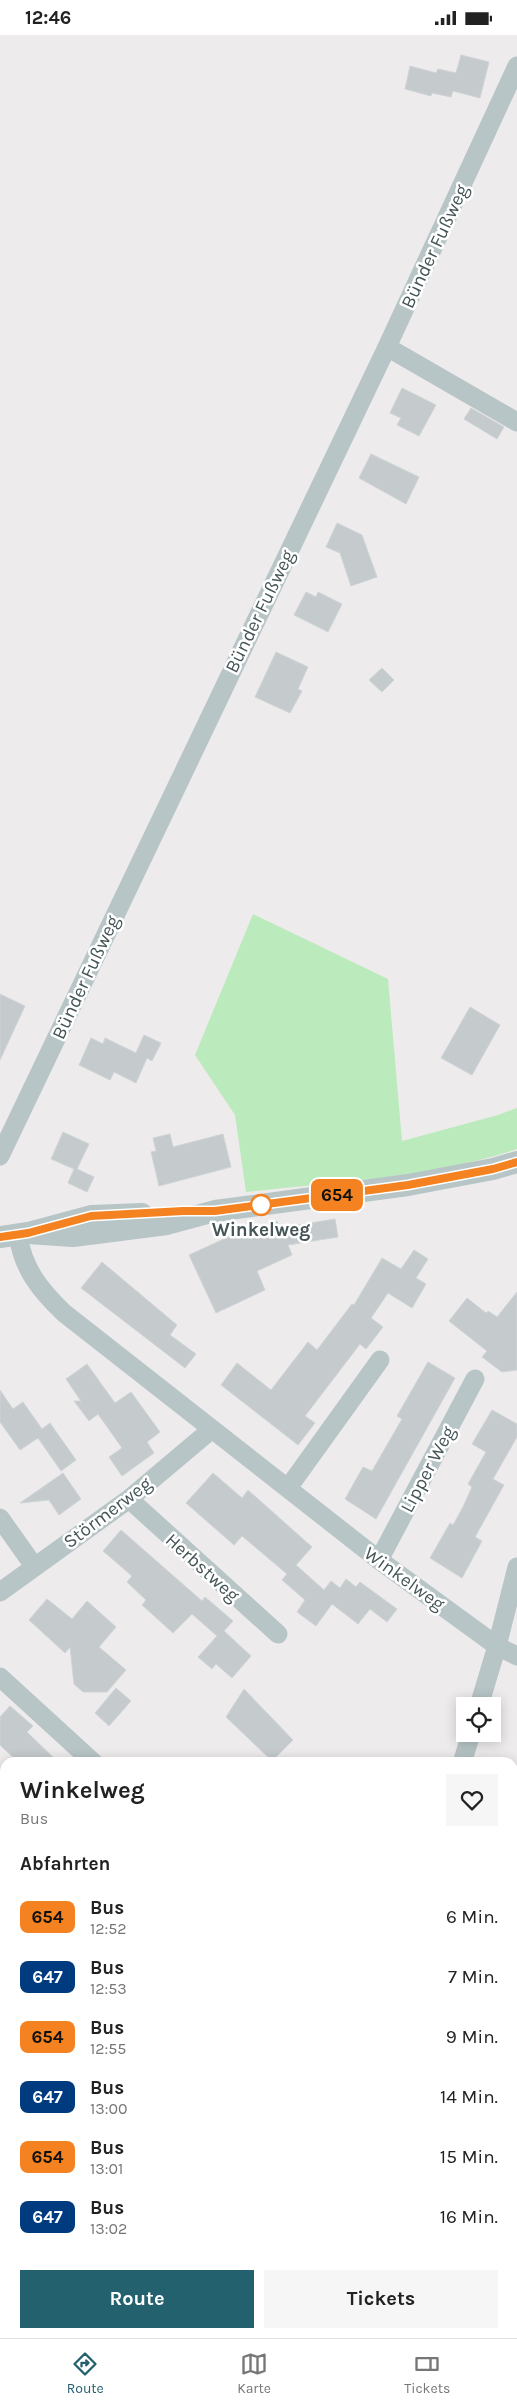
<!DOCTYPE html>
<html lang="de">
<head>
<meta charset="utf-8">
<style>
	:root { --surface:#fff; --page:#f6f6f6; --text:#222; --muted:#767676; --line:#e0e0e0; --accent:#23616f }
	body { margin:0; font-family:Karla,sans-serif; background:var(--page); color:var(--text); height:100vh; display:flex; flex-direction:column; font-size:19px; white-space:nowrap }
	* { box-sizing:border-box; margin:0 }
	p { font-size:16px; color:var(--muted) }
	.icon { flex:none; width:28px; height:28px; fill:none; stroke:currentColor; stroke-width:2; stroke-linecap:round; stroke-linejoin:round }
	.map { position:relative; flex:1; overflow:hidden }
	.drawer { position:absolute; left:0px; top:1722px; width:518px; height:581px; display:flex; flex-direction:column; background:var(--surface); border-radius:15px 15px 0 0; box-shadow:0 2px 12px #0003 }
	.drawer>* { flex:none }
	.badge { padding:0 10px; border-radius:8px; font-size:18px; line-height:32px }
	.tools { position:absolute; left:456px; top:1662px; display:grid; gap:10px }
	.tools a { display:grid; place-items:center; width:45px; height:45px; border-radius:0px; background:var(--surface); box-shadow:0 2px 12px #0003; font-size:25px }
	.map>.badge { position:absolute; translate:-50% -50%; box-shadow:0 0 0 2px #fff }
	h2 { padding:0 20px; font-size:19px; line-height:45px }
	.round { display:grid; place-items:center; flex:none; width:52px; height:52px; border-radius:0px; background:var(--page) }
	.overview { display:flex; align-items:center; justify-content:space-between; height:85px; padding:0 20px }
	h1 { font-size:24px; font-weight:700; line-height:38px }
	.primary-button { display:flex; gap:10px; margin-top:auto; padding:10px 20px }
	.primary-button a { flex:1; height:58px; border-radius:0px; background:var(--accent); color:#fff; font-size:20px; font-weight:700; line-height:58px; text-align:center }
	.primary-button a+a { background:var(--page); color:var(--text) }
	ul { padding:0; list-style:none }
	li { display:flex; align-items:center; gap:15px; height:60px; padding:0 20px }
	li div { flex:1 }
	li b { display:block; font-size:19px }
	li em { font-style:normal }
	li .badge { min-width:55px; font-weight:700; text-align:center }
	.status { display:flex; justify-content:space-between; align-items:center; height:35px; padding:0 25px; background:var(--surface); direction:ltr }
	.status svg { height:14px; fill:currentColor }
	.dock { display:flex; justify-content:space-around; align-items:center; height:70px; border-top:1px solid var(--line); background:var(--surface); font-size:14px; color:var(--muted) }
	.dock a { display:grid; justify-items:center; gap:2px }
	.dock .active { color:var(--accent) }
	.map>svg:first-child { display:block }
	.green { fill:#bbeabc }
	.building { fill:#c5cacd; stroke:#cfd4d7 }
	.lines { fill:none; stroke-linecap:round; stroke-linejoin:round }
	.path { stroke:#76c580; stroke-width:3; stroke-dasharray:4 2.5; stroke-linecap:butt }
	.minor { stroke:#b7c5c7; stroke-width:19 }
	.tertiary { stroke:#b7c5c7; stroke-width:22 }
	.line-casing { stroke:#fff; stroke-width:11 }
	.line { stroke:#f58220; stroke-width:8 }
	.stop-dot { fill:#fff; stroke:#f58220; stroke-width:2.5 }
	.labels { text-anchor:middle; stroke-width:5; stroke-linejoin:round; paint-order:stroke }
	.street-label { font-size:19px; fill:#455557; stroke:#fff }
	.stop-label { font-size:19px; font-weight:bold; fill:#455557; stroke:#fff }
</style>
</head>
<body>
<div class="status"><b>12:46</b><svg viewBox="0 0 49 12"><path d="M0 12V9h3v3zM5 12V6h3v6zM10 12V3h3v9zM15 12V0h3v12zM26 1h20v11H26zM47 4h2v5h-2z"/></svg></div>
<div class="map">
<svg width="517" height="2303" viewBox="0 0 517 2303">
	<rect width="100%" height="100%" fill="#eeebec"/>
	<!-- green -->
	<path class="green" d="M253,879L388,944L402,1106L498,1080L517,1073V1114C431,1143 336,1147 246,1157L235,1080L195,1020Z"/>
	<!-- building -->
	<path class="building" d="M461,20L489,27L480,63L453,56L451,62L432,58L431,61L405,54L410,31L436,38L438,34L456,38Z
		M402,353L436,370L419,401L397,390L401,383L390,378Z
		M471,373L504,392L497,404L464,384Z
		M371,419L419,442L406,469L359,443Z
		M337,488L362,500L377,542L351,551L340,518L326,512Z
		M306,557L316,562L318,557L342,569L328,597L294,580Z
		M276,617L308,632L298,654L302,656L290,678L255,662Z
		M382,633L394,645L382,657L369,645Z
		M0,959L25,971L0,1025Z
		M470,972L500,990L472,1040L441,1023Z
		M144,1000L161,1008L152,1026L147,1023L136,1048L114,1037L110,1045L79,1030L91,1003L103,1009L105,1003L136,1018Z
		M63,1097L89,1109L77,1134L94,1142L87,1157L68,1148L74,1134L51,1124Z
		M170,1099L173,1112L223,1099L231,1132L159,1151L151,1117L156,1116L153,1103Z
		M335,1184L338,1202L288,1210L292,1220L257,1236L265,1255L216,1278L189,1220L239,1197L241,1202L277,1186L280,1193Z
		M414,1215L428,1224L416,1243L426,1249L412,1273L388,1258L371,1283L383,1292L366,1314L360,1309L305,1381L315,1388L298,1410L221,1350L237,1328L271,1355L308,1307L317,1315L352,1269L354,1270L382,1223L401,1234Z
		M102,1227L177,1290L170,1300L196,1319L185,1333L81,1253Z
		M517,1257V1335L502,1337L482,1322L487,1316L449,1286L467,1263L486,1278L488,1276L497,1282Z
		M428,1327L455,1343L376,1484L345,1464L363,1432L372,1436L402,1384L397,1381Z
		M87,1329L115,1368L131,1357L160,1397L147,1407L154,1418L122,1441L109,1422L122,1413L98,1379L89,1386L74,1366H81L66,1344Z
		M0,1355L13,1374L23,1367L42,1394L50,1388L76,1425L61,1436L38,1403L20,1415L0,1387Z
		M492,1375L517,1389V1402L493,1444L504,1450L475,1502L482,1506L462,1543L430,1523L450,1488L453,1490L463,1472L472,1452L468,1449L486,1417L472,1409Z
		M63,1438L81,1464L59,1480L49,1465L20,1468Z
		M213,1438L242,1463L248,1455L312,1512L296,1530L324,1555L331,1546L340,1553L346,1544L356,1552L360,1547L397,1574L387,1587L370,1574L358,1589L332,1569L316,1591L297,1577L305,1565L282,1545L287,1539L242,1501L234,1510L186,1468Z
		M121,1495L202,1566L205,1562L233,1586L224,1596L251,1621L232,1643L216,1629L212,1634L198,1622L217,1601L192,1579L173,1598L142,1570L146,1565L127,1547L132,1541L103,1516Z
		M47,1564L72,1584L87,1566L116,1592L99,1612L126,1635L107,1657H83L74,1649L70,1612L65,1618L29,1585Z
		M116,1653L131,1666L109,1691L95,1678Z
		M244,1654L293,1705L272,1726L226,1682Z
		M10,1671L33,1691L27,1697L59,1728H19L0,1710V1682Z"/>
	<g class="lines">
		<!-- path -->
		<path class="path" d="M512,1880L517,1882"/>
		<!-- minor -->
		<path class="minor" d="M387,312L517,387
			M0,1121L387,312L517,31
			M18,1200C23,1234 40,1255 64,1278L379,1525L497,1611L517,1621
			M288,1453L380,1325
			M129,1464L278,1599
			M0,1483L34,1531
			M379,1525L475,1344
			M0,1557L129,1464L212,1394
			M0,1642L94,1728
			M479,1671L497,1611L517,1532
			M462,1728L471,1699
			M0,1924L5,1929
			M288,2303L289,2299
			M516,2303L517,2300"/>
		<!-- tertiary -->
		<path class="tertiary" d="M28,1198L73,1201L167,1189L215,1176L408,1150L493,1134L517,1127
			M0,1202L28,1198L91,1181L142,1179"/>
	</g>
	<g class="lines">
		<defs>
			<path id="line" d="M0,1202L28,1198L91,1181L183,1176H215L408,1150L493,1134L517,1127"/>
		</defs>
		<!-- line casing -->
		<use href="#line" class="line-casing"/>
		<!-- line -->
		<use href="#line" class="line"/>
	</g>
	<!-- markers -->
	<circle class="stop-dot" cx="261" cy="1170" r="10"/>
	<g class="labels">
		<!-- street labels -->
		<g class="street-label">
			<text transform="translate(434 211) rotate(-65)" y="7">Bünder Fußweg</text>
			<text transform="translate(259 576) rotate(-64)" y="7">Bünder Fußweg</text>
			<text transform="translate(85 942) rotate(-65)" y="7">Bünder Fußweg</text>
			<text transform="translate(427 1434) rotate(-62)" y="7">Lipper Weg</text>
			<text transform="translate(107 1477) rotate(-37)" y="7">Störmerweg</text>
			<text transform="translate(203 1532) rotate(42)" y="7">Herbstweg</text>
			<text transform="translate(405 1543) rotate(36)" y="7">Winkelweg</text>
		</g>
		<!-- stop labels -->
		<g class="stop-label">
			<text x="261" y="1201">Winkelweg</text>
		</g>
	</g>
</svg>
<div class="tools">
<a><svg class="icon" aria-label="locate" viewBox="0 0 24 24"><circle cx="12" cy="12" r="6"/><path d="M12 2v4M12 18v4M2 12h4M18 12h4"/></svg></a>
</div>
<b class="badge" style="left:337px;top:1160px;background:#f58220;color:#111">654</b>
<section class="drawer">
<div class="overview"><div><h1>Winkelweg</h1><p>Bus</p></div><a class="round"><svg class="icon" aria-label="heart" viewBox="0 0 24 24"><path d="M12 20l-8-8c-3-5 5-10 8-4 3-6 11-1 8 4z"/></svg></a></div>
<h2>Abfahrten</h2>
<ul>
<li><span class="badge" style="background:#f58220;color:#111">654</span><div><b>Bus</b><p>12:52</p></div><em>6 Min.</em></li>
<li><span class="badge" style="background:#003b80;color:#fff">647</span><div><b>Bus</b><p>12:53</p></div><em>7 Min.</em></li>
<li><span class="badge" style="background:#f58220;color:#111">654</span><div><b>Bus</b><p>12:55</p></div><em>9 Min.</em></li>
<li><span class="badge" style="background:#003b80;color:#fff">647</span><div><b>Bus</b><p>13:00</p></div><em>14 Min.</em></li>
<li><span class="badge" style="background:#f58220;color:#111">654</span><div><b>Bus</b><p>13:01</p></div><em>15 Min.</em></li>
<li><span class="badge" style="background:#003b80;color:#fff">647</span><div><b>Bus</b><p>13:02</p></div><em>16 Min.</em></li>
</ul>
<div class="primary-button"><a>Route</a><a>Tickets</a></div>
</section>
</div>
<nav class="dock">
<a class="active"><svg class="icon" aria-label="directions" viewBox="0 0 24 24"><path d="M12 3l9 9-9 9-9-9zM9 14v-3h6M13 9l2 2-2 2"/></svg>Route</a>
<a><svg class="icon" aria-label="map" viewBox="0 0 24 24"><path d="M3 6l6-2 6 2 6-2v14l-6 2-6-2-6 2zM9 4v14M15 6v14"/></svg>Karte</a>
<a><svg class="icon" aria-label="tickets" viewBox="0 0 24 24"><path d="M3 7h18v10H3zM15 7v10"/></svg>Tickets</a>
</nav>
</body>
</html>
